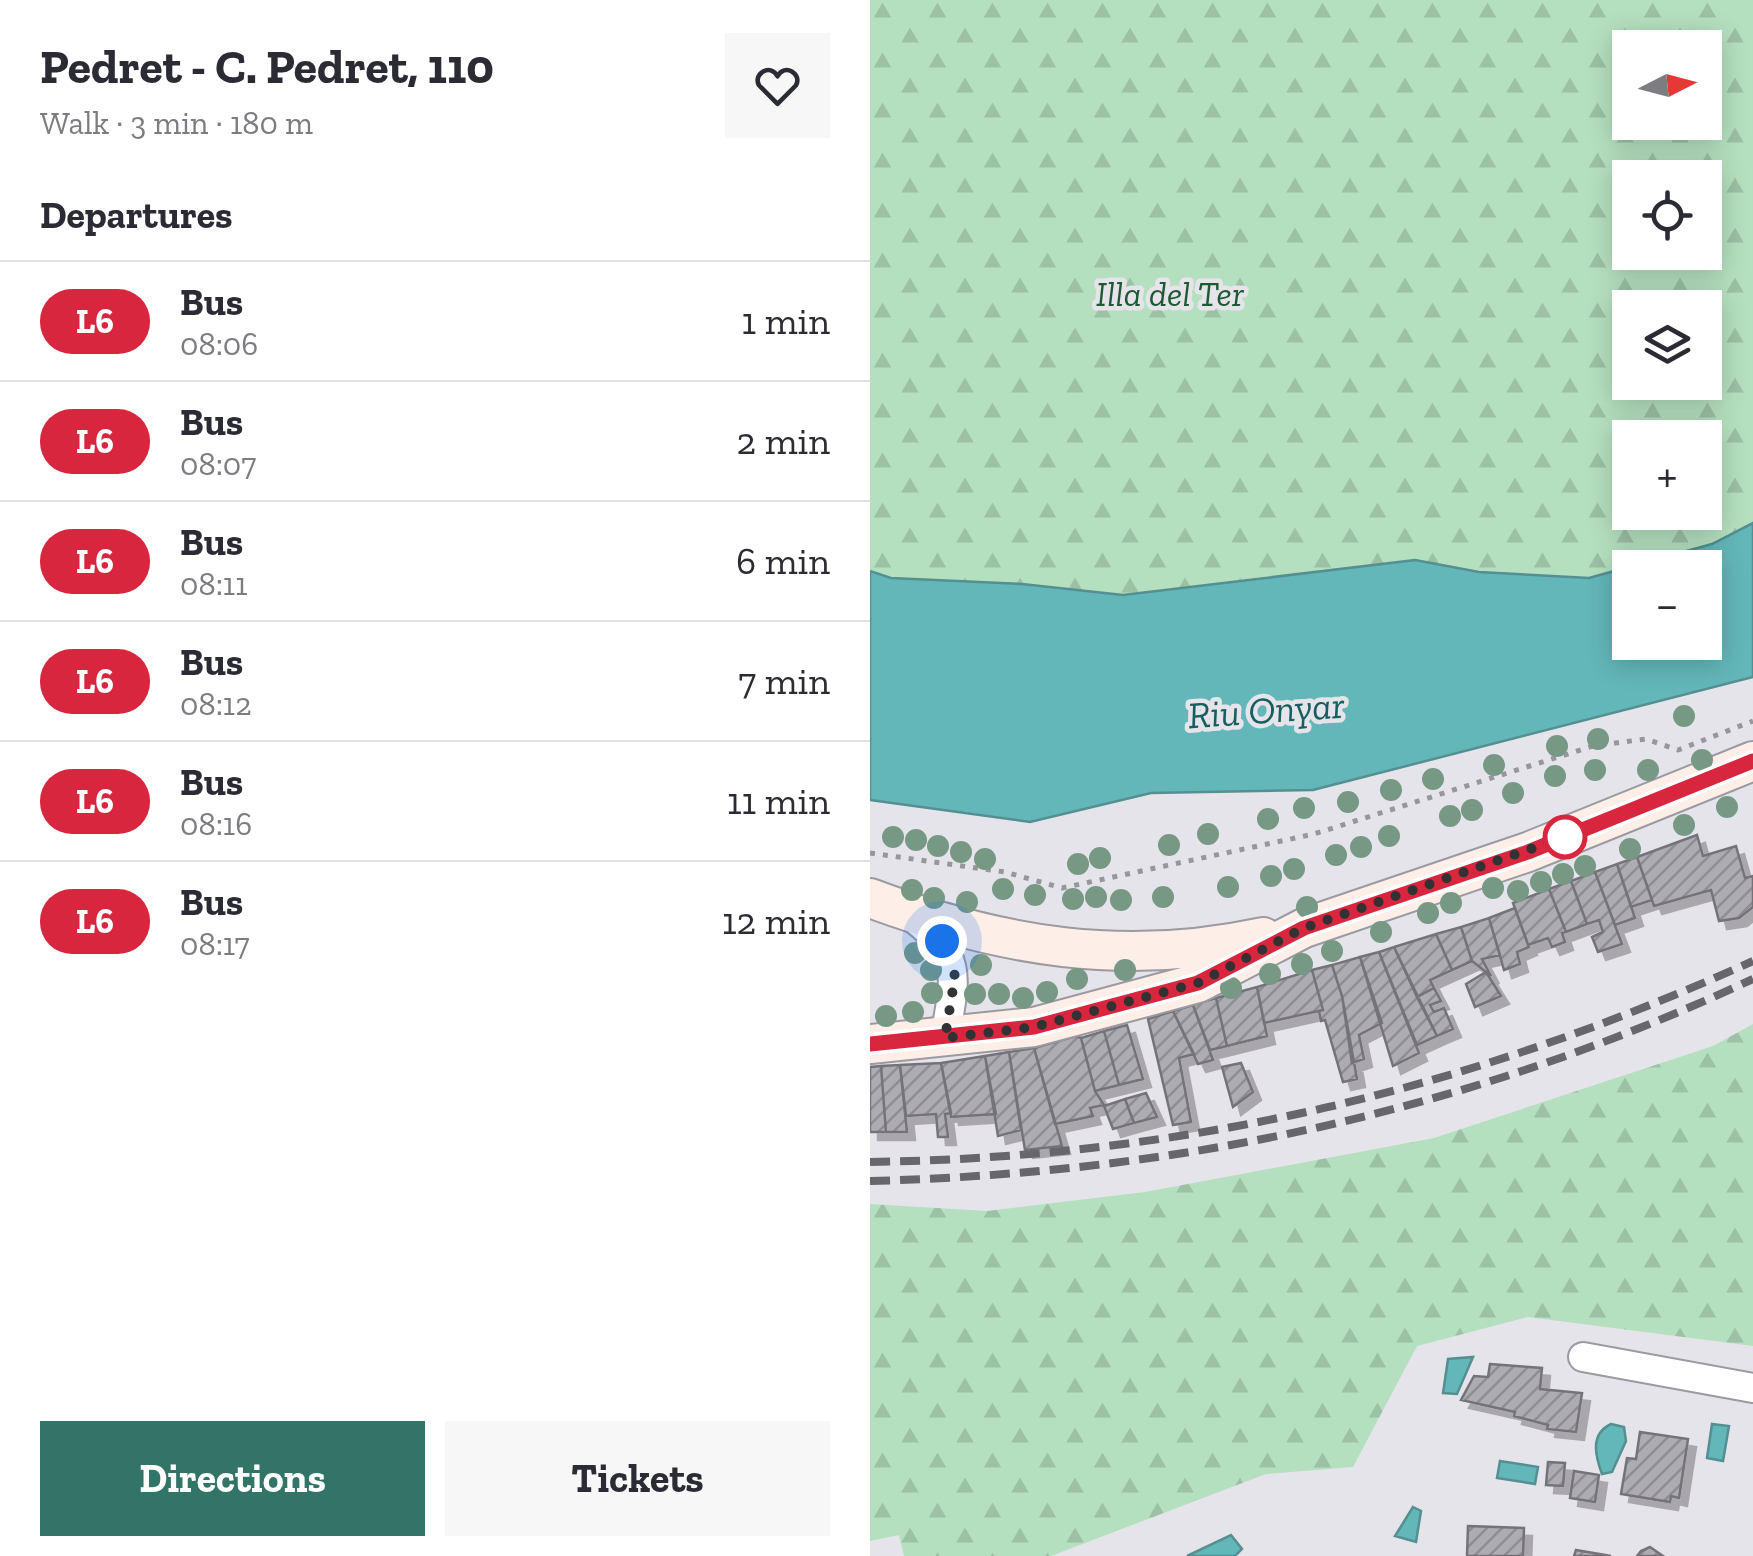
<!DOCTYPE html>
<html lang="en">
<head>
<meta charset="utf-8">
<style>
	:root { --surface:#fff; --page:#f7f7f7; --text:#2b2b33; --muted:#7c7c81; --line:#e1e1e2; --accent:#327465 }
	body { margin:0; font-family:"Zilla Slab",serif; background:var(--page); color:var(--text); height:100vh; display:flex; flex-direction:column; font-size:38px; white-space:nowrap }
	* { box-sizing:border-box; margin:0 }
	p { font-size:32px; color:var(--muted) }
	.icon { flex:none; width:55px; height:55px; fill:none; stroke:currentColor; stroke-width:2; stroke-linecap:round; stroke-linejoin:round }
	.map { position:relative; flex:1; overflow:hidden }
	.panel { display:flex; flex-direction:column; background:var(--surface); width:870px }
	.panel>* { flex:none }
	.badge { padding:0 20px; border-radius:32px; font-size:35px; line-height:65px }
	.needle { width:65px; rotate:84deg }
	.tools { position:absolute; left:742px; top:30px; display:grid; gap:20px }
	.tools a { display:grid; place-items:center; width:110px; height:110px; border-radius:0px; background:var(--surface); box-shadow:0 5px 25px #0003; font-size:50px }
	.you { position:absolute; width:50px; height:50px; margin:-25px; border:8px solid #fff; border-radius:50%; background:#1a73e8; box-shadow:0 0 0 15px #1a73e833 }
	.map>.badge { position:absolute; translate:-50% -50%; box-shadow:0 0 0 5px #fff }
	h2 { padding:0 40px; font-size:38px; line-height:90px }
	.round { display:grid; place-items:center; flex:none; width:105px; height:105px; border-radius:0px; background:var(--page) }
	.headline { display:flex; align-items:center; justify-content:space-between; height:170px; padding:0 40px }
	h1 { font-size:48px; font-weight:800; line-height:75px }
	.action { display:flex; gap:20px; margin-top:auto; padding:20px 40px }
	.action a { flex:1; height:115px; border-radius:0px; background:var(--accent); color:#fff; font-size:40px; font-weight:800; line-height:115px; text-align:center }
	.action a+a { background:var(--page); color:var(--text) }
	ul { padding:0; list-style:none }
	li { display:flex; align-items:center; gap:30px; height:120px; padding:0 40px; border-top:2px solid var(--line) }
	li div { flex:1 }
	li b { display:block; font-size:38px }
	li em { font-style:normal }
	li .badge { min-width:110px; font-weight:700; text-align:center }
	main { display:flex; flex:1; min-height:0 }
	.map>svg:first-child { display:block }
	.forest { fill:url(#forest-firs); fill-rule:evenodd }
	.water { fill:#63b7b9; stroke:#548f91; stroke-width:2.5; fill-rule:evenodd }
	.building { fill:url(#building-hatch); stroke:#747379; stroke-width:2.5; filter:url(#shadow) }
	.lines { fill:none; stroke-linecap:round; stroke-linejoin:round }
	.street-casing { stroke:#9c9aa1; stroke-width:32 }
	.secondary-casing { stroke:#9c9aa1; stroke-width:42 }
	.path { stroke:#97969b; stroke-width:5; stroke-dasharray:5 8; stroke-linecap:butt }
	.street { stroke:#fff; stroke-width:28 }
	.secondary { stroke:#fdeee7; stroke-width:38 }
	.rail { stroke:#67666a; stroke-width:8; stroke-dasharray:20 10; stroke-linecap:butt }
	.tree { fill:#779885 }
	.line-casing { stroke:#fff; stroke-width:22 }
	.line { stroke:#d7263d; stroke-width:15 }
	.walk { stroke:#323134; stroke-width:10; stroke-dasharray:0 18 }
	.stop-dot { fill:#fff; stroke:#d7263d; stroke-width:5 }
	.labels { text-anchor:middle; stroke-width:9; stroke-linejoin:round; paint-order:stroke }
	.park-label { font-size:35px; font-style:italic; fill:#1d5932; stroke:#e6e4eb }
	.water-label { font-size:38px; font-style:italic; fill:#165e5f; stroke:#e6e4eb }
</style>
</head>
<body>
<main>
<section class="panel">
<div class="headline"><div><h1>Pedret - C. Pedret, 110</h1><p>Walk · 3 min · 180 m</p></div><a class="round"><svg class="icon" aria-label="heart" viewBox="0 0 24 24"><path d="M12 20l-8-8c-3-5 5-10 8-4 3-6 11-1 8 4z"/></svg></a></div>
<h2>Departures</h2>
<ul>
<li><span class="badge" style="background:#d7263d;color:#fff">L6</span><div><b>Bus</b><p>08:06</p></div><em>1 min</em></li>
<li><span class="badge" style="background:#d7263d;color:#fff">L6</span><div><b>Bus</b><p>08:07</p></div><em>2 min</em></li>
<li><span class="badge" style="background:#d7263d;color:#fff">L6</span><div><b>Bus</b><p>08:11</p></div><em>6 min</em></li>
<li><span class="badge" style="background:#d7263d;color:#fff">L6</span><div><b>Bus</b><p>08:12</p></div><em>7 min</em></li>
<li><span class="badge" style="background:#d7263d;color:#fff">L6</span><div><b>Bus</b><p>08:16</p></div><em>11 min</em></li>
<li><span class="badge" style="background:#d7263d;color:#fff">L6</span><div><b>Bus</b><p>08:17</p></div><em>12 min</em></li>
</ul>
<div class="action"><a>Directions</a><a>Tickets</a></div>
</section>
<div class="map">
<svg width="883" height="1556" viewBox="0 0 883 1556">
	<defs>
		<pattern id="forest-firs" width="22" height="20" patternUnits="userSpaceOnUse" patternTransform="scale(2.5)"><rect width="22" height="20" fill="#b5e0bf"/><path d="M5 1l3.5 6h-7zM16 11l3.5 6h-7z" fill="#9cc1a5"/></pattern>
		<pattern id="building-hatch" width="6" height="6" patternUnits="userSpaceOnUse" patternTransform="scale(2.5)"><rect width="6" height="6" fill="#aeacb3"/><path d="M-1 1l2-2M0 6l6-6M5 7l2-2" fill="none" stroke="#8e8d92"/></pattern>
		<filter id="shadow"><feDropShadow dx="8" dy="8" stdDeviation="0" flood-color="#0004"/></filter>
	</defs>
	<rect width="100%" height="100%" fill="#e6e4eb"/>
	<!-- forest -->
	<path class="forest" d="M0,0H883V523L842,544L719,578L609,572L545,560L253,595L152,584L21,578L0,571ZM760,48H835V122H760ZM760,178H835V252H760ZM760,308H835V382H760ZM760,438H835V512H760Z
		M883,1024V1346L658,1317L547,1346L483,1467L396,1474L181,1556H34L29,1535L0,1541V1204L117,1211L275,1192L564,1138L843,1046Z"/>
	<!-- water -->
	<path class="water" d="M883,523V677L443,790L281,793L160,822L0,800V571L21,578L152,584L253,595L545,560L609,572L719,578L842,544ZM760,568H835V642H760Z
		M603,1357L587,1394L573,1393L578,1359Z
		M741,1424L754,1427L756,1441L742,1472L732,1474C725,1455 720,1434 741,1424Z
		M842,1424L859,1426L853,1461L837,1458Z
		M630,1461L668,1467L665,1484L627,1478Z
		M543,1507L551,1511L546,1542L525,1536Z
		M361,1535L372,1549L365,1556H317Z"/>
	<!-- building -->
	<path class="building" d="M827,835L833,856L866,846L875,878L883,876V907L869,918L849,921L841,890L784,906L767,857Z
		M767,857L782,900L761,907L747,864Z
		M747,864L765,918L745,925L725,872Z
		M725,872L752,944L728,952L722,937L733,932L729,920L717,924L701,881Z
		M701,881L717,924L696,932L679,889Z
		M679,889L696,932L692,933L695,942L682,947L678,938L658,945L643,903Z
		M645,908L659,947L647,952L650,964L634,970L619,918Z
		M619,918L630,955L612,959L621,976L602,961L591,927Z
		M591,927L602,961L582,970L566,934Z
		M566,934L582,970L560,980L564,988L547,997L524,947Z
		M524,947L567,1036L547,1045L509,952Z
		M509,952L549,1053L523,1066L490,957Z
		M490,957L512,1023L489,1035L494,1059L482,1063L472,996L462,965Z
		M462,965L472,996L487,1079L473,1082L455,1020L451,1021L449,1011L453,1010L442,970Z
		M442,970L453,1010L394,1023L387,987Z
		M616,972L631,996L605,1007L596,984Z
		M387,987L397,1036L357,1046L346,998Z
		M564,988L571,1001L560,1005L564,1012L574,1008L583,1029L567,1036L547,997Z
		M346,998L357,1046L340,1050L323,1005Z
		M323,1005L343,1060L328,1064L303,1011Z
		M303,1011L324,1054L309,1058L321,1122L303,1125L278,1019Z
		M257,1025L273,1079L249,1085L234,1031Z
		M234,1031L249,1085L225,1091L211,1038Z
		M206,1036L211,1038L225,1091L234,1105L220,1108L223,1116L185,1124L164,1048Z
		M164,1048L192,1146L155,1150L139,1052Z
		M139,1052L151,1130L128,1136L115,1056Z
		M115,1056L126,1114L81,1117L71,1063Z
		M71,1063L81,1113L75,1114L78,1137H68L66,1114L36,1116L30,1065Z
		M371,1063L383,1092L363,1107L352,1067Z
		M30,1065L37,1132H16L11,1066Z
		M11,1066L16,1132H0V1067Z
		M276,1093L287,1117L264,1123L255,1099Z
		M255,1099L264,1123L243,1129L234,1106Z
		M620,1364L672,1368L670,1389L712,1393L706,1432L677,1429L678,1425L644,1416L645,1412L591,1400L604,1376L618,1377Z
		M770,1432L818,1439L809,1498L801,1496L800,1502L751,1494L757,1458L766,1459Z
		M678,1462L695,1463L693,1486L676,1485Z
		M704,1471L729,1475L725,1502L700,1498Z
		M598,1526L654,1528L653,1556H597Z
		M780,1547L793,1556H767L771,1551Z
		M706,1550L741,1556H704Z"/>
	<g class="lines">
		<defs>
			<path id="street" d="M46,920C95,960 84,981 75,1038
				M713,1357L883,1388"/>
			<path id="secondary" d="M0,898C132,947 254,967 393,937
				M0,1044L164,1027L328,983L434,928L658,852L883,761"/>
		</defs>
		<!-- street casing -->
		<use href="#street" class="street-casing"/>
		<!-- secondary casing -->
		<use href="#secondary" class="secondary-casing"/>
		<!-- path -->
		<path class="path" d="M0,853L135,872L192,888L444,834L723,746L776,739L808,750L883,721"/>
		<!-- street -->
		<use href="#street" class="street"/>
		<!-- secondary -->
		<use href="#secondary" class="secondary"/>
		<!-- rail -->
		<path class="rail" d="M0,1162C317,1157 595,1091 883,961
			M0,1181C311,1173 600,1111 883,979"/>
	</g>
	<!-- trees -->
	<g class="tree">
		<circle cx="814" cy="716" r="11"/>
		<circle cx="728" cy="739" r="11"/>
		<circle cx="687" cy="746" r="11"/>
		<circle cx="832" cy="760" r="11"/>
		<circle cx="624" cy="765" r="11"/>
		<circle cx="725" cy="770" r="11"/>
		<circle cx="778" cy="770" r="11"/>
		<circle cx="685" cy="776" r="11"/>
		<circle cx="563" cy="779" r="11"/>
		<circle cx="521" cy="790" r="11"/>
		<circle cx="643" cy="793" r="11"/>
		<circle cx="478" cy="802" r="11"/>
		<circle cx="857" cy="807" r="11"/>
		<circle cx="434" cy="808" r="11"/>
		<circle cx="602" cy="810" r="11"/>
		<circle cx="580" cy="816" r="11"/>
		<circle cx="398" cy="819" r="11"/>
		<circle cx="814" cy="825" r="11"/>
		<circle cx="338" cy="834" r="11"/>
		<circle cx="519" cy="836" r="11"/>
		<circle cx="23" cy="837" r="11"/>
		<circle cx="46" cy="840" r="11"/>
		<circle cx="299" cy="845" r="11"/>
		<circle cx="68" cy="846" r="11"/>
		<circle cx="491" cy="847" r="11"/>
		<circle cx="760" cy="849" r="11"/>
		<circle cx="91" cy="852" r="11"/>
		<circle cx="466" cy="855" r="11"/>
		<circle cx="230" cy="858" r="11"/>
		<circle cx="115" cy="859" r="11"/>
		<circle cx="208" cy="864" r="11"/>
		<circle cx="715" cy="866" r="11"/>
		<circle cx="424" cy="869" r="11"/>
		<circle cx="693" cy="874" r="11"/>
		<circle cx="401" cy="876" r="11"/>
		<circle cx="671" cy="882" r="11"/>
		<circle cx="358" cy="887" r="11"/>
		<circle cx="623" cy="888" r="11"/>
		<circle cx="133" cy="889" r="11"/>
		<circle cx="42" cy="890" r="11"/>
		<circle cx="648" cy="891" r="11"/>
		<circle cx="165" cy="895" r="11"/>
		<circle cx="226" cy="897" r="11"/>
		<circle cx="293" cy="897" r="11"/>
		<circle cx="64" cy="898" r="11"/>
		<circle cx="203" cy="899" r="11"/>
		<circle cx="251" cy="900" r="11"/>
		<circle cx="97" cy="902" r="11"/>
		<circle cx="581" cy="903" r="11"/>
		<circle cx="437" cy="907" r="11"/>
		<circle cx="558" cy="913" r="11"/>
		<circle cx="511" cy="932" r="11"/>
		<circle cx="462" cy="951" r="11"/>
		<circle cx="45" cy="953" r="11"/>
		<circle cx="432" cy="964" r="11"/>
		<circle cx="111" cy="965" r="11"/>
		<circle cx="61" cy="970" r="11"/>
		<circle cx="255" cy="970" r="11"/>
		<circle cx="400" cy="974" r="11"/>
		<circle cx="207" cy="979" r="11"/>
		<circle cx="361" cy="988" r="11"/>
		<circle cx="177" cy="992" r="11"/>
		<circle cx="62" cy="993" r="11"/>
		<circle cx="105" cy="994" r="11"/>
		<circle cx="129" cy="994" r="11"/>
		<circle cx="153" cy="998" r="11"/>
		<circle cx="43" cy="1012" r="11"/>
		<circle cx="16" cy="1016" r="11"/>
	</g>
	<g class="lines">
		<defs>
			<path id="line" d="M0,1044L164,1027L328,983L434,928L658,852L883,761"/>
		</defs>
		<!-- line casing -->
		<use href="#line" class="line-casing"/>
		<!-- line -->
		<use href="#line" class="line"/>
		<!-- walk -->
		<path class="walk" d="M72,941L85,976L75,1038L164,1027L328,983L434,928L695,837"/>
	</g>
	<!-- markers -->
	<circle class="stop-dot" cx="695" cy="837" r="20"/>
	<g class="labels">
		<!-- park labels -->
		<g class="park-label">
			<text x="300" y="306">Illa del Ter</text>
		</g>
		<!-- water labels -->
		<g class="water-label">
			<text transform="translate(396 710) rotate(-4)" y="13">Riu Onyar</text>
		</g>
	</g>
</svg>
<div class="tools">
<a><svg class="needle" viewBox="-14 -14 28 28"><path d="M0-13l5 13h-10z" fill="#e53935"/><path d="M0 13l5-13h-10z" fill="#7c7c81"/></svg></a>
<a><svg class="icon" aria-label="locate" viewBox="0 0 24 24"><circle cx="12" cy="12" r="6"/><path d="M12 2v4M12 18v4M2 12h4M18 12h4"/></svg></a>
<a><svg class="icon" aria-label="layers" viewBox="0 0 24 24"><path d="M12 4l9 5-9 5-9-5zM3 14l9 5 9-5"/></svg></a>
<a>+</a>
<a>−</a>
</div>
<div class="you" style="left:72px;top:941px"></div>
</div>
</main>
</body>
</html>
